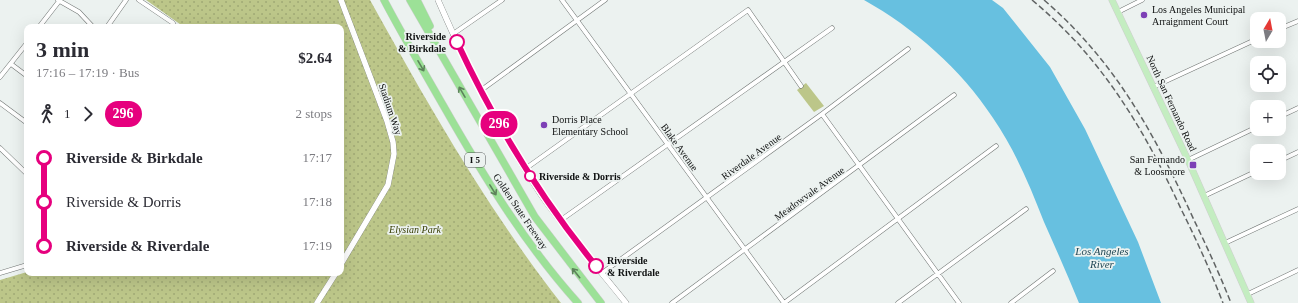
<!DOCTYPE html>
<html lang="en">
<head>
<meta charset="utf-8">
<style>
	:root { --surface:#fff; --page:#f7f7f7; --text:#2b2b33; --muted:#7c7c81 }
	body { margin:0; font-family:"Times New Roman",serif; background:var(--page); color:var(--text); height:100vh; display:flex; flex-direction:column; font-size:15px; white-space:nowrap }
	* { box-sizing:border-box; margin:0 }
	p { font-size:13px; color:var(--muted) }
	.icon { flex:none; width:22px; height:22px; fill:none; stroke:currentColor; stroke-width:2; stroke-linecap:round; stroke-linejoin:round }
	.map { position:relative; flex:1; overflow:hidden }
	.sheet { position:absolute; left:24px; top:24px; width:320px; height:252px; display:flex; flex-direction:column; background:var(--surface); border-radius:8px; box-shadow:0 4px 16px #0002 }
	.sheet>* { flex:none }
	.badge { padding:0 8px; border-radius:13px; font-size:14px; line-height:26px }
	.needle { width:26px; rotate:10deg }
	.fabs { position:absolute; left:1250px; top:12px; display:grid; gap:8px }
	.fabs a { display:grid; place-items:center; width:36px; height:36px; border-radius:8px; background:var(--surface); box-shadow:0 4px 16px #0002; font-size:20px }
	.map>.badge { position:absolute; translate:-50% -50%; box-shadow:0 0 0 2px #fff }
	.legs { display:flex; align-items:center; gap:6px; height:44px; padding:0 12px; font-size:13px }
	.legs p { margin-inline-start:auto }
	.overview { display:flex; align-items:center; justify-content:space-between; height:68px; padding:0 12px }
	h1 { font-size:22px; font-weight:700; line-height:30px }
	ul { padding:0 12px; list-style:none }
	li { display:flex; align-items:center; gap:14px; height:44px; font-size:15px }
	li i { display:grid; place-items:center; width:6px; height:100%; margin:0 5px; background:currentColor }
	li i::after { content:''; width:10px; height:10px; margin:-5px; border:3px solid; border-radius:50%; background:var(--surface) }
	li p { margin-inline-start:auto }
	li:first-child i { background:linear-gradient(#0000 50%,currentColor 0) }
	li:last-child i { background:linear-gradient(currentColor 50%,#0000 0) }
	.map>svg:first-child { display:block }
	.grass { fill:url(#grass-dots) }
	.garden { fill:#bcc689 }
	.water { fill:#67c0e0 }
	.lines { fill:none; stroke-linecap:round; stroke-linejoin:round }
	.minor-casing { stroke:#707573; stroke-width:5 }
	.secondary-casing { stroke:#707573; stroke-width:6 }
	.primary-casing { stroke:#cfcfcf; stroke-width:7 }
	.motorway-casing { stroke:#cfcfcf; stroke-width:8 }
	.minor { stroke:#fff; stroke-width:4 }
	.secondary { stroke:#fff; stroke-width:5.5 }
	.primary { stroke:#c4edc1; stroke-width:6 }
	.motorway { stroke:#9ce197; stroke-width:7 }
	.rail { stroke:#616464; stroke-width:1.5; stroke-dasharray:6 3; stroke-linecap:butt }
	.oneway { stroke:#5d835b }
	.line-1-casing { stroke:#fff; stroke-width:9 }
	.line-1 { stroke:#e6007e; stroke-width:6 }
	.poi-dot { fill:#7d40b6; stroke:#ecf2f0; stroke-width:1.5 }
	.stop-1-dot { fill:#fff; stroke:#e6007e; stroke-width:2 }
	.labels { text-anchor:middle; stroke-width:3.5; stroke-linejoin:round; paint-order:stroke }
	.shield { fill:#ecf2f0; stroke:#515454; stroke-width:1 }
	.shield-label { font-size:9px; font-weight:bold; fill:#0f1111 }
	.poi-label { font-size:10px; fill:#0f1111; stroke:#ecf2f0; text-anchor:start }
	.stop-label { font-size:10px; font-weight:bold; fill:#0f1111; stroke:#ecf2f0; text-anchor:start }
	.street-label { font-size:10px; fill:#0f1111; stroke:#ecf2f0 }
	.park-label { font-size:10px; font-style:italic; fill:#373d03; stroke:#ecf2f0 }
	.water-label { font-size:11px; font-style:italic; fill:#214856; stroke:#ecf2f0 }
</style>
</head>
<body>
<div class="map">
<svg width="1298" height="303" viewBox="0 0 1298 303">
	<defs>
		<pattern id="grass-dots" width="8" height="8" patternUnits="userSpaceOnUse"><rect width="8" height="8" fill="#bcc689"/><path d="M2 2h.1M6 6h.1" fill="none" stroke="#a0a975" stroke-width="1.8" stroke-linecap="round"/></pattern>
	</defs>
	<rect width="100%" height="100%" fill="#ecf2f0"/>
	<!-- grass -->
	<path class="grass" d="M146,0H370C427,103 488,210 561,303H0V280L27,272L341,273V27H184Z"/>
	<!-- garden -->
	<path class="garden" d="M806,83L824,106L814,112L797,90Z"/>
	<!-- water -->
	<path class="water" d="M864,0H992L1003,8L1050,67L1085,129L1138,242L1161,303H1079C1068,276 1056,249 1044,222C1030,186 1015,150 993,118C961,69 914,28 864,0Z"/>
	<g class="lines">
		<defs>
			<path id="minor" d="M58,0L79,12L93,27
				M139,0L173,23L174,27
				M562,0L784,303
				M1118,12L1142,0
				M39,27L60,0
				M107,27L126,0
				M1279,29L1298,21
				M453,34L502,0
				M11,64L27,76
				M0,77L27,43
				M1153,87L1257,39
				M480,91L605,0
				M0,103L27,123
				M822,114L959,303
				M1279,117L1298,108
				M0,148L27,174
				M1188,160L1257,127
				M1279,161L1298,152
				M525,169L748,10L801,86
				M1204,196L1257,171
				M561,220L832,28
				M1225,243L1298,209
				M0,273L27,265
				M602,273L822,114L908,49
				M1248,294L1298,270
				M672,303L954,95
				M784,303L996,146
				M898,303L1026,209
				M1011,303L1053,271"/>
			<path id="secondary" d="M438,0C467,67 500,132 540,193C566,231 597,267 626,303
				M341,264L388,185L394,154L393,142L387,121L341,0
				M317,303L336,273"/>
			<path id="primary" d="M1112,0L1188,160L1251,303"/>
			<path id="motorway" d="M384,0C403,36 423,70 443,105C483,175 524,243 578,303
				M410,0L535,217L601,303
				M417,0L430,26"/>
		</defs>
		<!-- minor casing -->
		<use href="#minor" class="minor-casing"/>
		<!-- secondary casing -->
		<use href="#secondary" class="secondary-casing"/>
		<!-- primary casing -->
		<use href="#primary" class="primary-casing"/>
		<!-- motorway casing -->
		<use href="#motorway" class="motorway-casing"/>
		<!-- minor -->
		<use href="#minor" class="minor"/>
		<!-- secondary -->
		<use href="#secondary" class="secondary"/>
		<!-- primary -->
		<use href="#primary" class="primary"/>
		<!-- motorway -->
		<use href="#motorway" class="motorway"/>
		<!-- rail -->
		<path class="rail" d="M1032,0C1103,59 1144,129 1182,211C1197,241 1211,272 1223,303
			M1044,0C1116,62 1155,135 1194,220C1207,247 1220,275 1231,303"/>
	</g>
	<!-- one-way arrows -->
	<defs><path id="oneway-shaft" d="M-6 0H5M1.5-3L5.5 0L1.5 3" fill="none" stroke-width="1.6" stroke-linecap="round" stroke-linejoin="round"/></defs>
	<g class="oneway">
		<use href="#oneway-shaft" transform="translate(421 66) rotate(60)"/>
		<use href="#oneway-shaft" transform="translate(462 92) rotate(-120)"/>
		<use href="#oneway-shaft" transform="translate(493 190) rotate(58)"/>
		<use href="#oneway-shaft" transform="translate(576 273) rotate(-129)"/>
	</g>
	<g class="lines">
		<defs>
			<path id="line-1" d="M457,42C494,122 540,197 596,266"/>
		</defs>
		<!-- line-1 casing -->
		<use href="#line-1" class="line-1-casing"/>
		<!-- line-1 -->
		<use href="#line-1" class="line-1"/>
	</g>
	<!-- markers -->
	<g class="poi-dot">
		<circle cx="1144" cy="15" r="4"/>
		<circle cx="544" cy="125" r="4"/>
		<rect x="1189" y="161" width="8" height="8" rx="2"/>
	</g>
	<g class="stop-1-dot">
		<circle cx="457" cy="42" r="7"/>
		<circle cx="530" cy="176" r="5"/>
		<circle cx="596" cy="266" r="7"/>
	</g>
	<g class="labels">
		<!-- shield labels -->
		<rect class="shield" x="465" y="153" width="20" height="14" rx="3"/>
		<g class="shield-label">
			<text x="475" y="163">I 5</text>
		</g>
		<!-- poi labels -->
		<g class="poi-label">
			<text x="1152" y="13">Los Angeles Municipal<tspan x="1152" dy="12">Arraignment Court</tspan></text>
			<text x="552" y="123">Dorris Place<tspan x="552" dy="12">Elementary School</tspan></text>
			<text x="1185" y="163" text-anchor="end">San Fernando<tspan x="1185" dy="12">&amp; Loosmore</tspan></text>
		</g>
		<!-- stop labels -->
		<g class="stop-label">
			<text x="446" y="40" text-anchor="end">Riverside<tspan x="446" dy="12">&amp; Birkdale</tspan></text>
			<text x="539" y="180">Riverside &amp; Dorris</text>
			<text x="607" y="264">Riverside<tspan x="607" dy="12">&amp; Riverdale</tspan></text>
		</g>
		<!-- street labels -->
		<g class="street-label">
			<text transform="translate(1172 103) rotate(65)" y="4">North San Fernando Road</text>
			<text transform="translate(391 109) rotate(71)" y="4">Stadium Way</text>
			<text transform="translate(680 147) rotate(54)" y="4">Blake Avenue</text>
			<text transform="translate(751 156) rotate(-36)" y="4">Riverdale Avenue</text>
			<text transform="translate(809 193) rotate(-36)" y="4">Meadowvale Avenue</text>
			<text transform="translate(521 211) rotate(56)" y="4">Golden State Freeway</text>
		</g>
		<!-- park labels -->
		<g class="park-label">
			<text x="415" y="233">Elysian Park</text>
		</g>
		<!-- water labels -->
		<g class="water-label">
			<text x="1102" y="255">Los Angeles<tspan x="1102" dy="13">River</tspan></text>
		</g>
	</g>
</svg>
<div class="fabs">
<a><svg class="needle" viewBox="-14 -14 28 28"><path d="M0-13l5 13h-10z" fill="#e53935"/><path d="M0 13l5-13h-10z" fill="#7c7c81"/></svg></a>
<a><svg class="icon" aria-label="locate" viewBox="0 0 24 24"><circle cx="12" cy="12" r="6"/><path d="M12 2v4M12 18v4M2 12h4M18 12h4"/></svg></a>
<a>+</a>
<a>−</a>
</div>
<b class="badge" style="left:499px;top:124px;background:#e6007e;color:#fff">296</b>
<section class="sheet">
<div class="overview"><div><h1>3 min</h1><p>17:16 – 17:19 · Bus</p></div><b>$2.64</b></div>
<div class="legs"><svg class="icon" aria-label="walk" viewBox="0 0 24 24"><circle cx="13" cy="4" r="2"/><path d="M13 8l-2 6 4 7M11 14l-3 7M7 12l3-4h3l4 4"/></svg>1<svg class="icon" aria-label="forward" viewBox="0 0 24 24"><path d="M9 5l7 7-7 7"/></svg><b class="badge" style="background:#e6007e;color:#fff">296</b><p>2 stops</p></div>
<ul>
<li><i style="color:#e6007e"></i><b>Riverside &amp; Birkdale</b><p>17:17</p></li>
<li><i style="color:#e6007e"></i><span>Riverside &amp; Dorris</span><p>17:18</p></li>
<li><i style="color:#e6007e"></i><b>Riverside &amp; Riverdale</b><p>17:19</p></li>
</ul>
</section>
</div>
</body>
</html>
